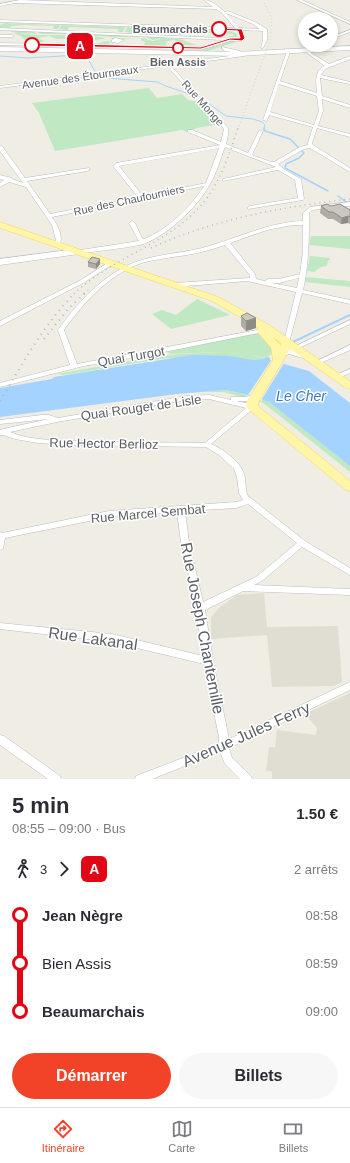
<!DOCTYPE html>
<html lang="fr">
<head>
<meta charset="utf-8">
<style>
	:root { --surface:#fff; --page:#f7f7f7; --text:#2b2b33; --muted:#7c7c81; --line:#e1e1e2; --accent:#f24328 }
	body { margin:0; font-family:Helvetica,sans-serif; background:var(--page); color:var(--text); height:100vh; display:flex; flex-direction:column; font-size:15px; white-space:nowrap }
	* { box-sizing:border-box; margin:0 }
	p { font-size:13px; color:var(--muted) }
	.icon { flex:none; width:22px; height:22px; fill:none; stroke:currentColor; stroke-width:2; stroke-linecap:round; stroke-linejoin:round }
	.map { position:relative; height:779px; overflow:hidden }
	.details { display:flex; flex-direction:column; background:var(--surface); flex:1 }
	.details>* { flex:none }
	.badge { padding:0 8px; border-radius:6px; font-size:14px; line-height:26px }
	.controls { position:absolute; left:298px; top:12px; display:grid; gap:8px }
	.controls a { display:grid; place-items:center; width:40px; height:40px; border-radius:50%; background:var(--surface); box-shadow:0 2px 6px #0003; font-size:20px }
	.map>.badge { position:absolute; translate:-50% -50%; box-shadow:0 0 0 2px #fff }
	.legs { display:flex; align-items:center; gap:6px; height:44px; padding:0 12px; font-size:13px }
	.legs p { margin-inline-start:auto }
	.overview { display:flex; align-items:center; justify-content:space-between; height:68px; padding:0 12px }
	h1 { font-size:22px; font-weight:700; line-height:30px }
	.action { display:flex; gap:8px; margin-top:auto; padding:8px 12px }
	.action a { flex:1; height:46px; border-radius:24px; background:var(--accent); color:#fff; font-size:16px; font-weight:700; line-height:46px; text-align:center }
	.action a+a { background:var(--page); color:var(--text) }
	ul { padding:0 12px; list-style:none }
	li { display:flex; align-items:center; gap:14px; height:48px; font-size:15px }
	li i { display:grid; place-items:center; width:6px; height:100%; margin:0 5px; background:currentColor }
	li i::after { content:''; width:10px; height:10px; margin:-5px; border:3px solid; border-radius:50%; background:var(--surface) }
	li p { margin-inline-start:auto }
	li:first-child i { background:linear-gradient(#0000 50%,currentColor 0) }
	li:last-child i { background:linear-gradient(currentColor 50%,#0000 0) }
	.tab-bar { display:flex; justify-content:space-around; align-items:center; height:56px; border-top:1px solid var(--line); background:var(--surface); font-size:11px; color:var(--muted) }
	.tab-bar a { display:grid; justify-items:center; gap:2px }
	.tab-bar .current { color:var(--accent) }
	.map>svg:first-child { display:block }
	.education { fill:#e0ddd3 }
	.green { fill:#c0e8c2 }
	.water { fill:#a5d3ff }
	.pier { fill:#f0eee4 }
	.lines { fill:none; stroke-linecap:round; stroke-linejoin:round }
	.stream-far2 { stroke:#a5d3ff; stroke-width:1 }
	.stream-far1 { stroke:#a5d3ff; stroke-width:1.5 }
	.stream { stroke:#a5d3ff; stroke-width:2 }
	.minor-casing { stroke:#b9bcc1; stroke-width:1 }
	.tertiary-casing { stroke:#b9bcc1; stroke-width:1 }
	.secondary-casing { stroke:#babdc3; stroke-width:1 }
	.primary-casing { stroke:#f9d454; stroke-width:1 }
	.minor { fill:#fff; fill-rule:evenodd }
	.tertiary { fill:#fff; fill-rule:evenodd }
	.secondary { fill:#fff; fill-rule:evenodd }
	.primary { fill:#fff6aa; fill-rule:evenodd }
	.rail-far2 { stroke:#b6b7b7; stroke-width:1; stroke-dasharray:0.5 3; stroke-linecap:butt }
	.rail-far1 { stroke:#b6b7b7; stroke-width:1.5; stroke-dasharray:1 4; stroke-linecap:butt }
	.rail { stroke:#b6b7b7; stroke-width:2; stroke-dasharray:1 5; stroke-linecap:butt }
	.wall { fill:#afaca6 }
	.shaded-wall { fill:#8e8c87 }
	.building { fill:#cbc8c1; stroke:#8e8c87 }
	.line-1 { fill:#e10616; stroke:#fff }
	.stop-1-dot { fill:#fff; stroke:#e10616; stroke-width:2 }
	.labels { text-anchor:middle; stroke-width:3; stroke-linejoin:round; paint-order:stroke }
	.far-stop-label { font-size:11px; font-weight:bold; fill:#5c6066; stroke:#fff; text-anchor:end }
	.far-street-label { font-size:11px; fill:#5c6066; stroke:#fff }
	.street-label { font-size:13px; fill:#5c6066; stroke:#fff }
	.water-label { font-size:14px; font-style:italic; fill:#3e77c1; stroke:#fff }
	.near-street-label { font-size:16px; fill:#5c6066; stroke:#fff }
</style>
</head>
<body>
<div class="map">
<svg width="350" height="779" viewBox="0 0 350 779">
	<rect width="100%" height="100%" fill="#f0eee4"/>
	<!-- education -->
	<path class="education" d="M264,593L267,627L338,626L342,682L334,686L272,687L267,635L211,639V617L220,607L237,595Z
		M350,693V779H272V771H266L269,747H275L277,730L316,735L317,728L305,714Z"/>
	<!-- green -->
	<path class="green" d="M6,23L60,25L58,29H53L54,26L21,25L11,26L10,28L0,27V25Z
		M62,25L123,27H125L123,32H118V29L69,27L68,30L59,29Z
		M127,27L232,31L237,34L238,37L233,38L228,36H233V34L186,32L185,34L179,35L177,31H134L133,33L125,32Z
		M10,30L32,31L38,34L18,33C46,38 77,32 106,38L92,41L96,43H94L96,44L106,41L113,42L105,45H75L72,44L82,42L84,39H57L49,36L38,38L44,41L41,43H25V40L21,36L13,33L17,32H11Z
		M34,31L166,37L153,40L146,37H149H112L87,35L86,34H42Z
		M110,38H143L153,41L163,38L180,39L196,45H180L184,43L173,40L165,42L167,44L165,46L144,45L145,42L140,40L142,39L141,38L113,39Z
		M230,40L236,42L208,51L0,47L194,50Z
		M149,88L157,98L182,94L188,100L200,102L220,124L197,128L187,132L182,130L55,151L39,113L32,103Z
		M311,236H350V249L309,245Z
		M310,256L330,258V260H328L327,266L321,267L314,272L307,271Z
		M306,277L350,281V287L305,282Z
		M197,299L230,315L171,329L152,314L162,310L176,315Z
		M249,332L258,333L260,336L265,335L275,350L267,358L251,355L264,358L262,360L167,358L63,375L56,374L165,355L220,352L242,354L220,352L171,354L167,352L165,349L172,346Z
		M226,390L248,395L269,402L350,466V472L262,402L223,392H203Z"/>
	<!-- water -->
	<path class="water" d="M192,355C204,355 216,355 227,356C240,357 257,363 267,357L270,358V360L309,371L350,403V466L269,402L248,395L226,390L177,394L0,417V388L52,379L54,377Z"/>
	<!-- pier -->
	<path class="pier" d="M272,359L284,363L262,399V401L244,396L248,395Z"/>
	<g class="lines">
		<!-- stream-far2 -->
		<path class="stream-far2" d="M0,56L28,58L78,55L88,59L96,73
			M99,75L106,78L158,82C170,90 186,89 195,100
			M208,103L226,116L253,119L262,122L265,125L264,129"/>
		<!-- stream-far1 -->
		<path class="stream-far1" d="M264,128L265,131L290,139L304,153L299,158L286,164L285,168L328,191
			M338,196L350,205"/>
		<!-- stream -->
		<path class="stream" d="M293,342L350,315"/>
		<defs>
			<path id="minor" d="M20,0L213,7L204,0C212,0 220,8 225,12L228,11L255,22L267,29V40L263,48H261L263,40V31L242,30L243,32L241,33L237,30L0,22V20L235,28L222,13L216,9L15,3L0,6V4ZM226,13L253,24L260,29L239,28Z
				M297,0H302L350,22V24Z
				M0,28L241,39L243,40L241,41H230L207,48L195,49L0,45V43L195,47L207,46L223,40L0,30Z
				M350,30V32L331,39V37Z
				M0,35H12L14,36L12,37H0Z
				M115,38L124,40L118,43L112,42V40Z
				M311,45H316L310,50L311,53L329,64L350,56V59L325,69L321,75L350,82V84L320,78L322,96L350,105V108L322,99L323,111L318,126L350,134V137L317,128L312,143L313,145L350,168V172L310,148L304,149L278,164L285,170L301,179L304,199L303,200L248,209V207L250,206L298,198L295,180L278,170L223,181V179L276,167L225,147C220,159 217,173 210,184C198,207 165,238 140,245C119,249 97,251 76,254L73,252L74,251L139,241L129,223L132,221L135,223L142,238L144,239C167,230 190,208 204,186L52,217C58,226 64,236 59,246L57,247L54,245L56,240L52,225L26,187L9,182L0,187V183L4,180L0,179V175L12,178V179L23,183L0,151V146H2L25,178L89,168L90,169L87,171L27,181L50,214L138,197L113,166L116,163L220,145L188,132V130H192L221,142L224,129L167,66L0,88V86L245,54V56H244L171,66L228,128V135L226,144L248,153L259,131L263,130V131L252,155L271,162H274L300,147L308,145V143L313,127L269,115L267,121L263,120L287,51L290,52L280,81L317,93C316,83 314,70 325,66L307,53L308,50L307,49ZM279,84L317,96L319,111L314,125L270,112ZM219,148L206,183L143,196L119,166Z
				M222,47L240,51L241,52L239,53L225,51L222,49Z
				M350,202V206L312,210L309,213C309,239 309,264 303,290L350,300V304L302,293L289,343H285L284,342L296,292L247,281L174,287L171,285L174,283L250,278V275L225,245C213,249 200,253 187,255C173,257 158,259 145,262C111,272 84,302 64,330L77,364L262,329L264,330L265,331L264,332L164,352L84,366L0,387V383L70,365L58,330C81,298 110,267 149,258C169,253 190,252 209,246C240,237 270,222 303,221V213L310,207ZM293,225H303V251L300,274L279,279H268L265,281L256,279L255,274L230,243L267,230ZM299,278L297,288L272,283H279Z
				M109,262L112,264L111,265L85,282L0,326V321L81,280Z
				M350,320V324L297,349L295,350L292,348Z
				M350,345V350L318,364H314L313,363Z
				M350,369V373L336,379L333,377L334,376Z
				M256,394L260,396L258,398L247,401H236L255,405L256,407L248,413L211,444C224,450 242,462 245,477C246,484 245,490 248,496L305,541L350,568V575L302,547L262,581L254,585L350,589V595L243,591L205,610L213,661L229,739L350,682V690L229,748L232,758L251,776L252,779H240L225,764L220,752L152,779H135L136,776L219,744V737L204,664L112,642L0,629V623L112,634L203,656L194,596L181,542L177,512L109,517L5,538L3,549L0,550V532L2,533L109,511L236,502L243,500L239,493L237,477L234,469L219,455L206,447L67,445L38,443L15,439L3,435H0V430L12,427L49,419L0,424V420L42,415H49L58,418L186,396L209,395L231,400V397H246ZM209,399L246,408L205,443C163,442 121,443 79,441C57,440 31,441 10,432L57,422L186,400ZM248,504L297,543L256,577L203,602L189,542L185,511L236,508Z
				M0,735L4,736L60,776L61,779H48L0,745Z"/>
			<path id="tertiary" d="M289,349L302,352L310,356L306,359L289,354L278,359L274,356L279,352Z"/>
			<path id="secondary" d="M350,46V50L237,56L0,51V47L237,52Z
				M76,249L79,250L80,252L79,254L0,265V259Z"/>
			<path id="primary" d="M0,222L218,297L269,325L350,381V389L346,388L290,349L259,401L258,406L350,481V491L346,490L246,407L247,401L273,360L271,348L256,330L259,328L212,301L0,228ZM273,337L281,343L280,346V345Z"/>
		</defs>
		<!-- minor casing -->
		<use href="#minor" class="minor-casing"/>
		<!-- tertiary casing -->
		<use href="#tertiary" class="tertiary-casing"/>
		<!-- secondary casing -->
		<use href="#secondary" class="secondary-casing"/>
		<!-- primary casing -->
		<use href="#primary" class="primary-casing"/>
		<!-- minor -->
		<use href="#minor" class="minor"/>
		<!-- tertiary -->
		<use href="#tertiary" class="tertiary"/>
		<!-- secondary -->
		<use href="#secondary" class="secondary"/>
		<!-- primary -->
		<use href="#primary" class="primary"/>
		<!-- rail-far2 -->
		<path class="rail-far2" d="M238,129L270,40L272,20L263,0"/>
		<!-- rail-far1 -->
		<path class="rail-far1" d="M151,248C215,219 281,207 350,199
			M74,294C114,255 177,242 209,195C223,175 230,151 238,128
			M84,294L88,290"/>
		<!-- rail -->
		<path class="rail" d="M44,339L69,308L85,293
			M0,401C23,363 44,324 75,293"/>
	</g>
	<!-- wall -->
	<path class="wall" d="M321,206H331L350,210V224L348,223L341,224L333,219H328L320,213Z
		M100,259V264L96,269L88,267V262Z
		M241,316L256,328L246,331L241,326Z"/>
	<!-- shaded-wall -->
	<path class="shaded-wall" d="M348,216V223L341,224L342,218Z
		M100,259V264L96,269V264Z
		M256,318V328L246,331V321Z"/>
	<!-- building -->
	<path class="building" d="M327,204L331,206L340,204L350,210V217L348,216L342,218L333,212H329L321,206Z
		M92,257L100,259L96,264L88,262Z
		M247,313L256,318L246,321L241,316Z"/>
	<!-- line-1 -->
	<path class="line-1" d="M219,28L242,29L245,38L242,41L230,40L201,49L32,46L30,45L32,43L201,47L230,38H240L238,31L218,30Z"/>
	<!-- markers -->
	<g class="stop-1-dot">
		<circle cx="219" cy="29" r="7"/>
		<circle cx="32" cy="45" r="7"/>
		<circle cx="178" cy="48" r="5"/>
	</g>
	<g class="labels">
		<!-- far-stop labels -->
		<g class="far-stop-label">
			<text x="208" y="33">Beaumarchais</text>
			<text x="178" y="66" text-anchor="middle">Bien Assis</text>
		</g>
		<!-- far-street labels -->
		<g class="far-street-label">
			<text transform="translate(80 77) rotate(-8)" y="4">Avenue des Étourneaux</text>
			<text transform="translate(203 103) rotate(48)" y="4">Rue Monge</text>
			<text transform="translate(129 200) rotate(-12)" y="4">Rue des Chaufourniers</text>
		</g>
		<!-- street labels -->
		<g class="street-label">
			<text transform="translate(131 356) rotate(-10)" y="5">Quai Turgot</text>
			<text transform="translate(141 407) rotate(-8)" y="5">Quai Rouget de Lisle</text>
			<text transform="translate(104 443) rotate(1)" y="5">Rue Hector Berlioz</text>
			<text transform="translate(148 513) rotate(-5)" y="5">Rue Marcel Sembat</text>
		</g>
		<!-- water labels -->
		<g class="water-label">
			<text x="301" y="401">Le Cher</text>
		</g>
		<!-- near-street labels -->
		<g class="near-street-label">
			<text transform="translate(203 628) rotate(79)" y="6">Rue Joseph Chantemille</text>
			<text transform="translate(93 638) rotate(8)" y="6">Rue Lakanal</text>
			<text transform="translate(246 734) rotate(-24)" y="6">Avenue Jules Ferry</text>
		</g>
	</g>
</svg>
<div class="controls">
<a><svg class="icon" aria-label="layers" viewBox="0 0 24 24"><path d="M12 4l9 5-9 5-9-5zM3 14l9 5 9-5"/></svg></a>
</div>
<b class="badge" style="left:80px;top:46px;background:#e10616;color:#fff">A</b>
</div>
<section class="details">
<div class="overview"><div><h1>5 min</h1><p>08:55 – 09:00 · Bus</p></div><b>1.50 €</b></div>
<div class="legs"><svg class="icon" aria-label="walk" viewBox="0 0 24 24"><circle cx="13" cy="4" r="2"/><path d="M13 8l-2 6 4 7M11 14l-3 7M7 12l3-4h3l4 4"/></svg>3<svg class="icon" aria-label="forward" viewBox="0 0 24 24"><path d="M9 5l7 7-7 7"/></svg><b class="badge" style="background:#e10616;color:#fff">A</b><p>2 arrêts</p></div>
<ul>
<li><i style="color:#e10616"></i><b>Jean Nègre</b><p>08:58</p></li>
<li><i style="color:#e10616"></i><span>Bien Assis</span><p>08:59</p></li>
<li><i style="color:#e10616"></i><b>Beaumarchais</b><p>09:00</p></li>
</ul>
<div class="action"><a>Démarrer</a><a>Billets</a></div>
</section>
<nav class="tab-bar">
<a class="current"><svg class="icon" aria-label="directions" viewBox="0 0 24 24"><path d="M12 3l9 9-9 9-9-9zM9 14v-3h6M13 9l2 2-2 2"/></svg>Itinéraire</a>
<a><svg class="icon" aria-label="map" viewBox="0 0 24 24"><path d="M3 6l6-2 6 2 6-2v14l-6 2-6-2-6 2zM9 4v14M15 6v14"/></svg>Carte</a>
<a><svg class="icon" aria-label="tickets" viewBox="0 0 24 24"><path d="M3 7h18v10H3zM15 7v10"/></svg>Billets</a>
</nav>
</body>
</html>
